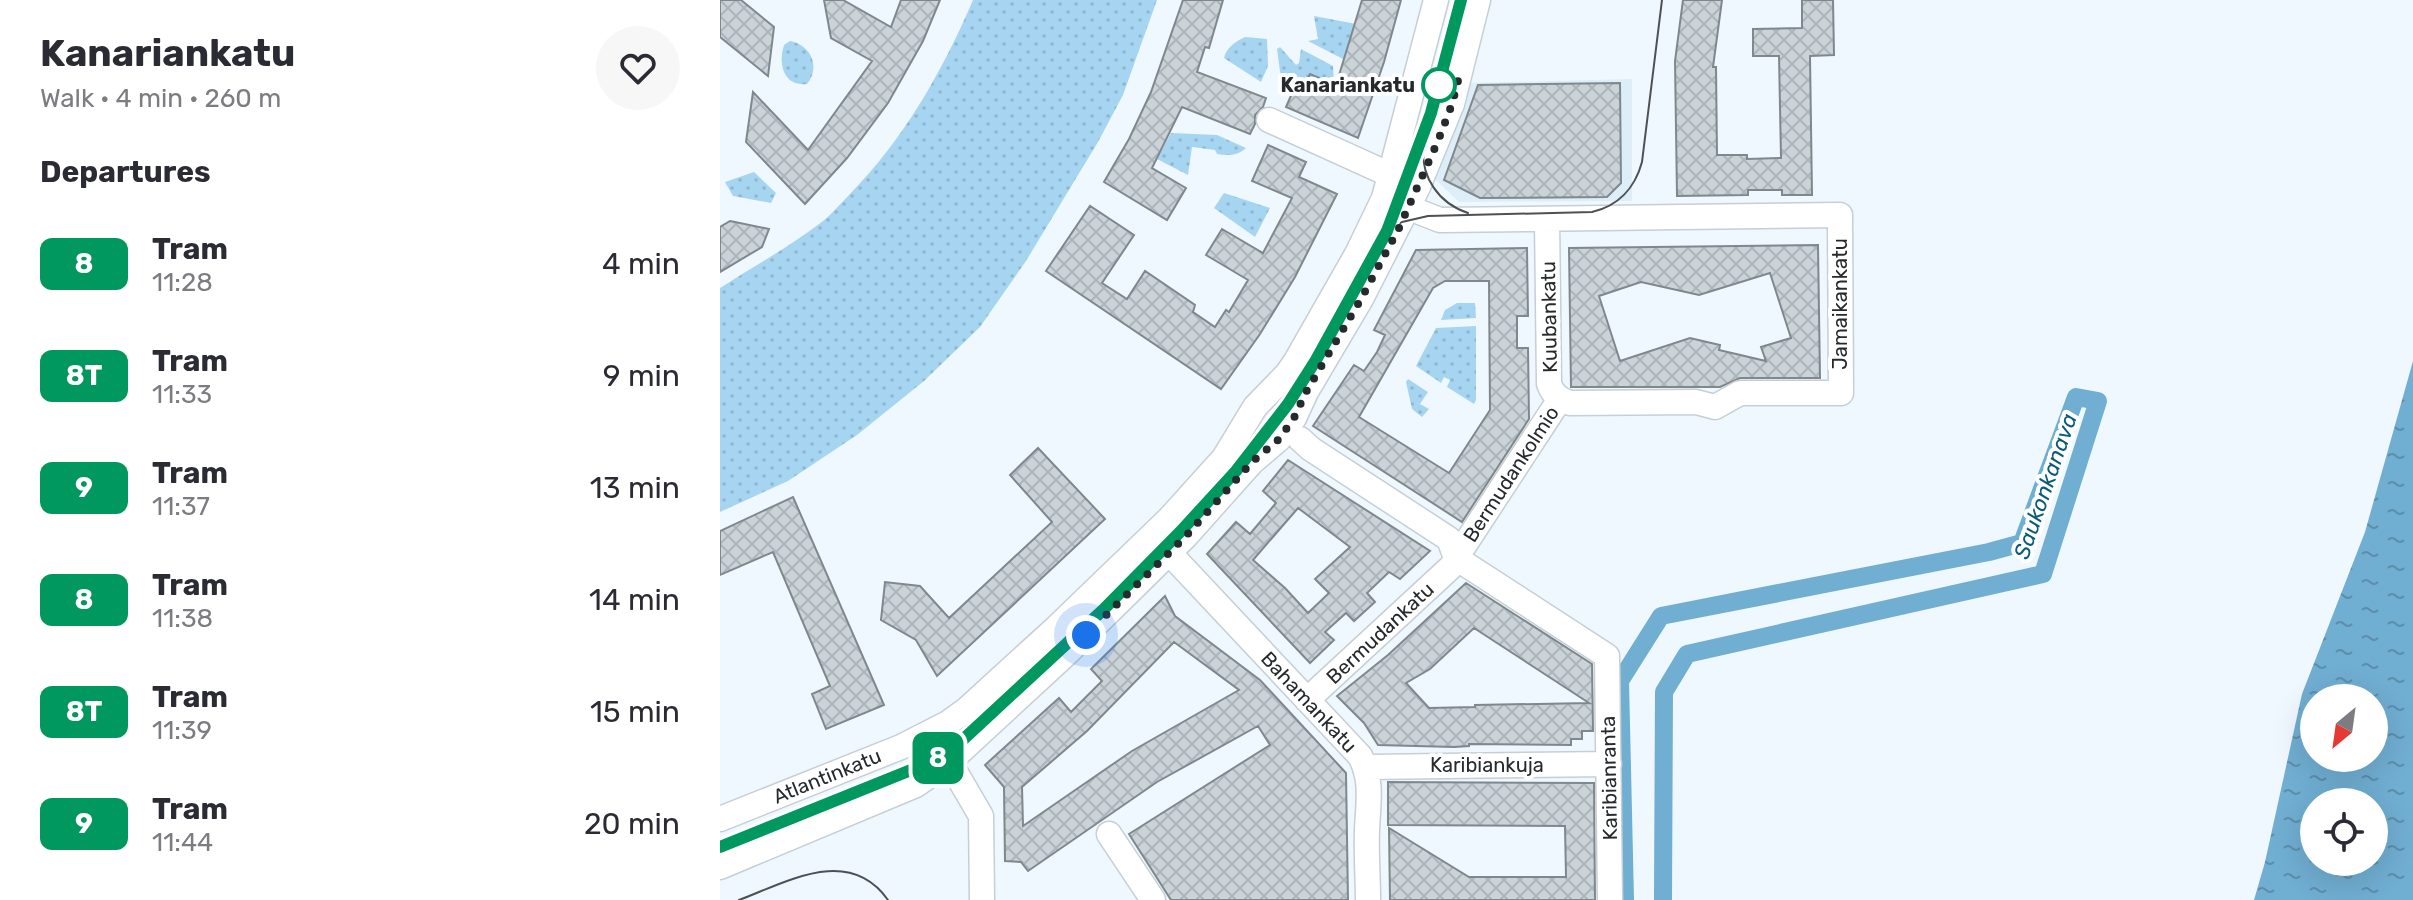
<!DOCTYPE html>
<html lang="en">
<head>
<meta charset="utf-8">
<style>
	:root { --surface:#fff; --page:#f7f7f7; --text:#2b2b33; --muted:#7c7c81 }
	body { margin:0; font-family:Rubik,sans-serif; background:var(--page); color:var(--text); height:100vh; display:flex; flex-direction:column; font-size:30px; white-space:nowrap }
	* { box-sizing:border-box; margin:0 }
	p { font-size:26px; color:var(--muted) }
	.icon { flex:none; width:44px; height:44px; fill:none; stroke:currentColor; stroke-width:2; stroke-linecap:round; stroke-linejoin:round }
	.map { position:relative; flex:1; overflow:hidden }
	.sheet { display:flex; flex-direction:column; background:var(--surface); width:720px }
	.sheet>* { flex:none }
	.badge { padding:0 16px; border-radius:12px; font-size:28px; line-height:52px }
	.needle { width:52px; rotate:209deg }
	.buttons { position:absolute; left:1580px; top:684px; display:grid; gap:16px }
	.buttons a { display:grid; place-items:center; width:88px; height:88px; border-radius:50%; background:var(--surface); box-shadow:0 8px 32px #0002; font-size:40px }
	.you { position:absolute; width:40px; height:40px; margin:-20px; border:6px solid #fff; border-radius:50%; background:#1a73e8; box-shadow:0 0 0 12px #1a73e833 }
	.map>.badge { position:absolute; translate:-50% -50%; box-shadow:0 0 0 4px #fff }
	h2 { padding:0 40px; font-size:30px; line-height:72px }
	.round { display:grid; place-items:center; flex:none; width:84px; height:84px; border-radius:42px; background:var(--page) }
	.head { display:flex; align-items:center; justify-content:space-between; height:136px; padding:0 40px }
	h1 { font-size:38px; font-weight:700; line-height:60px }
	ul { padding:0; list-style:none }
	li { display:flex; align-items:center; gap:24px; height:112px; padding:0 40px }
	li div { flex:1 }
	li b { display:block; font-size:30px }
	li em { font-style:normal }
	li .badge { min-width:88px; font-weight:700; text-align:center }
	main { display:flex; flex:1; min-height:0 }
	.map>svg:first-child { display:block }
	.built { fill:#ddeef8 }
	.grass { fill:url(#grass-dots) }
	.water { fill:url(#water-ripples); fill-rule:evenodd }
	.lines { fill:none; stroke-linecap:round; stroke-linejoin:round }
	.canal { stroke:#70aed2; stroke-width:18 }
	.building { fill:url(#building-cross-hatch); stroke:#7f888d; stroke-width:2; fill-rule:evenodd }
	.minor-casing { stroke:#c6cfd5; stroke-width:27 }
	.minor { stroke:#fff; stroke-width:24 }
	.tram { stroke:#4d5154; stroke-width:2 }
	.line-casing { stroke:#fff; stroke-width:18 }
	.line { stroke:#00985f; stroke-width:12 }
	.walk { stroke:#272a2c; stroke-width:8; stroke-dasharray:0 14.4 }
	.stop-dot { fill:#fff; stroke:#00985f; stroke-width:4 }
	.labels { text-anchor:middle; stroke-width:8; stroke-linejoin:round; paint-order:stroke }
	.stop-label { font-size:20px; font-weight:bold; fill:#272a2c; stroke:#fff; text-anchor:end }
	.street-label { font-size:20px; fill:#272a2c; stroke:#fff }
	.water-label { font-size:22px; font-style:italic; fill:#0a5a7e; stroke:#fff }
</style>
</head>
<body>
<main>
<section class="sheet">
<div class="head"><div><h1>Kanariankatu</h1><p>Walk · 4 min · 260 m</p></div><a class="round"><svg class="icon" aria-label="heart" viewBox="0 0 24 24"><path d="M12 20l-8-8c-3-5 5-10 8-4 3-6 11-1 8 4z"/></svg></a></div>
<h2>Departures</h2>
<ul>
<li><span class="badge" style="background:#00985f;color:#fff">8</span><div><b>Tram</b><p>11:28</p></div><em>4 min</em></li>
<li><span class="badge" style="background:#00985f;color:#fff">8T</span><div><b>Tram</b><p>11:33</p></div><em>9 min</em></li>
<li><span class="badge" style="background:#00985f;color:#fff">9</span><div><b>Tram</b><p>11:37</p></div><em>13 min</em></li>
<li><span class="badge" style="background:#00985f;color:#fff">8</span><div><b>Tram</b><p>11:38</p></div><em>14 min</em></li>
<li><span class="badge" style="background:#00985f;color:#fff">8T</span><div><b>Tram</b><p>11:39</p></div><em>15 min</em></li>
<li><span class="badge" style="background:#00985f;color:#fff">9</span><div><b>Tram</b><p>11:44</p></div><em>20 min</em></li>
</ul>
</section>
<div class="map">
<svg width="1693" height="900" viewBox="0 0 1693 900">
	<defs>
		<pattern id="grass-dots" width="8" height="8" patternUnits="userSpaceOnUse" patternTransform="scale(2)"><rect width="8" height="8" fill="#a6d5f2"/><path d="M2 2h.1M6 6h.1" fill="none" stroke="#8fb7d0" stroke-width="1.8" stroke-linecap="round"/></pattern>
		<pattern id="water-ripples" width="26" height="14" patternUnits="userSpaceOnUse" patternTransform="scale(2)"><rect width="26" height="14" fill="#70aed2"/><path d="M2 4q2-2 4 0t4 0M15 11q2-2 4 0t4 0" fill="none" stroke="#5c8eab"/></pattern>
		<pattern id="building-cross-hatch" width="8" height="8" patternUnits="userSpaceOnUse" patternTransform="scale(2)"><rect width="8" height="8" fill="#cad3d8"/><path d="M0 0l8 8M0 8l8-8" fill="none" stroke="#aeb5ba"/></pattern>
	</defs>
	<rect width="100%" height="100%" fill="#eff8fe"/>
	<!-- built -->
	<path class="built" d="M912,79V201L739,202L715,179L748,83Z"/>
	<!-- grass -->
	<path class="grass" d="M253,0H437L403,95L378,142L306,261L260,327L204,381L137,435L68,481L0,512V288C34,266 71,246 103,221C112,214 120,204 129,195C184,139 222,72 253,0Z
		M594,16L636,24L625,60L588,41L598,39Z
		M525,37L547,39L548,66L541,82L504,58C506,48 516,41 525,37Z
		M70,41C91,45 101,67 87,84C63,87 58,63 64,45Z
		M560,47L576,65L579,63L581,49L613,66L614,85L580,95L562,86L557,49Z
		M451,133L497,135L526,148C518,156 507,156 497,154L495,150L472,147L468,175L437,159Z
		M34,172L56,193L51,203L13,196L5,182Z
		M504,193L550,208L535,237L494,208Z
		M737,303H755L756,318L721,320L725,310Z
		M756,326V400L754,404L727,387L730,380L724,377L721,383L696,366L716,328Z
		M688,379L708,392L700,404L709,409L702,417L692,409L686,382Z"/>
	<!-- water -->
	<path class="water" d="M1693,361V900H1534L1545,862L1582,694L1645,532ZM1594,698H1654V758H1594ZM1594,802H1654V862H1594Z"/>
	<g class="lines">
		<!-- canal -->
		<path class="canal" d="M905,900L900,681L941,616L1269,552L1302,543L1356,397L1378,401L1323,574L967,654L944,692L943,900"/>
	</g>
	<!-- building -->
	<path class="building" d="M0,0H21L54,27L48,76L0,37Z
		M104,0H123L171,27L181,0H220L203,41L168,103L127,158L85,204L26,142L33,92L88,150L152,61L111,38Z
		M463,0H503L489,48L485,47L477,72L546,98L543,107L535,115V124L530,134L462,107L432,168L466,188L447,220L384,182L409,139L431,92Z
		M642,0H681L664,62L638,138L566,107L573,91L580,95L590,74L616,85Z
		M963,0H1002L993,67H996L997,155H1027V159L1061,158L1059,56H1033V29L1082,28V0H1113L1114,55L1090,56L1092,195H1062V190H1028V195L957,196L955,61Z
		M900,83L901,183L887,197L760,198L724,180L758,85Z
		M548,145L586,162L579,177L617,194L575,277L540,334L501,389L326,271L370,206L414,235L382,283L407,299L425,271L475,305L473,312L495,327L506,310L509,312L528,280L486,255L502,229L543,253L572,198L532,181Z
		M10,221L49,229L42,247L0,272V227Z
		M1098,245L1100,378H1020L1000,387H851L849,248ZM1050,273L1071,338L1041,347L1046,361L999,350L1000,345L970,338L900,361L879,296L921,282L979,295Z
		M807,248L808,316H797V348H808L809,419L742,522L593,426L634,365L644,371L657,352L665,335L654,330L696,250ZM725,281H769L770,410L729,473L639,417L713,288Z
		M318,448L385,519L217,676L196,640L161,620L165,582L200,586L229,618L332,522L290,475Z
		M568,460L710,551L680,579L669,572L647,593L655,602L634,621L626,613L605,632L614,640L590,663L487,554L516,522L530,534L556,503L543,491ZM578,508L630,547L595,579L609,593L588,613L565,588L533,560Z
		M73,497L164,705L106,729L92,694L110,686L53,552L0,575V531Z
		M746,583L872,664L873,731H862V739H851V745L749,744V746L734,747L658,745L644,723L617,696L668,655ZM754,628L869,703L755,705V707L709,708L686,683L710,669Z
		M445,596L455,616L540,680L626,773L628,900H451L409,834L550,745L538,726L437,782L308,871L301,862L285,861L284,787L265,765L339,698L351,712L382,681L371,669ZM454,642L519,690L412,751L303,826L302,787L367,731Z
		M668,782L874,783L875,900H670L669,828L749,877H846L845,826L668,825Z"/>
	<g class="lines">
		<defs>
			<path id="minor" d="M549,120L686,182
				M674,202L720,220L1120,215L1121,393H1020L995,407L976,402L850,403C839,399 833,395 829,384L827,219
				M840,399L736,558L887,656L890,900
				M580,439L591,449L729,539L736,558L732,566L587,700
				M439,542L640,756C653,780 648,804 647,830C646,853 648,877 648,900
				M212,732L261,816L262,900
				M646,767L889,764
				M0,819L181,747L228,723L246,710L337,627L449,519L504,458L535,407L567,374L576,361L637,254L664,198L716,0
				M389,834L433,900
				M0,867L196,785L229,762L345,655L466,536L532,462L559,439L574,418L586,392L641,299L698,187L732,104L758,0"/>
		</defs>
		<!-- minor casing -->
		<use href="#minor" class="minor-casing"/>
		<!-- minor -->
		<use href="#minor" class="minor"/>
		<!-- tram -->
		<path class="tram" d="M703,146C701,177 718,203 748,213
			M667,231L682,222L708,216L872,212C898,206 915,188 922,162L942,0
			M0,847L201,766L235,747L383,610L461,531L516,471L568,404L596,360L667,231L711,113L741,0
			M19,900C67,882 129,845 168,900"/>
	</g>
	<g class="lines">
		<defs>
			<path id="line" d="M0,847L201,766L235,747L383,610L461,531L516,471L568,404L596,360L667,231L711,113L741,0"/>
		</defs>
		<!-- line casing -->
		<use href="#line" class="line-casing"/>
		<!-- line -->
		<use href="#line" class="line"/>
		<!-- walk -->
		<path class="walk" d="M366,635L466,536L532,462L559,439L574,418L586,392L641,299L679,228L718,141L732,104L739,77L719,85"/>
	</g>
	<!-- markers -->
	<circle class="stop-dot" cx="719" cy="85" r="16"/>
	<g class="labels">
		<!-- stop labels -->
		<g class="stop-label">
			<text x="695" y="92">Kanariankatu</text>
		</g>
		<!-- street labels -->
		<g class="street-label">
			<text transform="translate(1120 304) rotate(-90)" y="7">Jamaikankatu</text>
			<text transform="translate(829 317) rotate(-91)" y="7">Kuubankatu</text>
			<text transform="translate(791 474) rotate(-57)" y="7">Bermudankolmio</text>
			<text transform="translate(660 633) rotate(-43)" y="7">Bermudankatu</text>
			<text transform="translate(589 702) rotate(47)" y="7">Bahamankatu</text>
			<text x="767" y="772">Karibiankuja</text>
			<text transform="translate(107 776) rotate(-22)" y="7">Atlantinkatu</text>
			<text transform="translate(889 778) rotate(-91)" y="7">Karibianranta</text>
		</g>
		<!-- water labels -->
		<g class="water-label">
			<text transform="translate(1325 486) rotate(-71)" y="8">Saukonkanava</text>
		</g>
	</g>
</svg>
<div class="buttons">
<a><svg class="needle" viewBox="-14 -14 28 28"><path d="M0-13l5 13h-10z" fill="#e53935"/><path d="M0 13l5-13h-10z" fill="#7c7c81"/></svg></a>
<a><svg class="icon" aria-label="locate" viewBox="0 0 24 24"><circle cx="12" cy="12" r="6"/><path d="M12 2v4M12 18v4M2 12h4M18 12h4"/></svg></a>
</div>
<div class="you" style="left:366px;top:635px"></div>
<b class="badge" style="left:218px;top:758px;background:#00985f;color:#fff">8</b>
</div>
</main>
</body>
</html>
